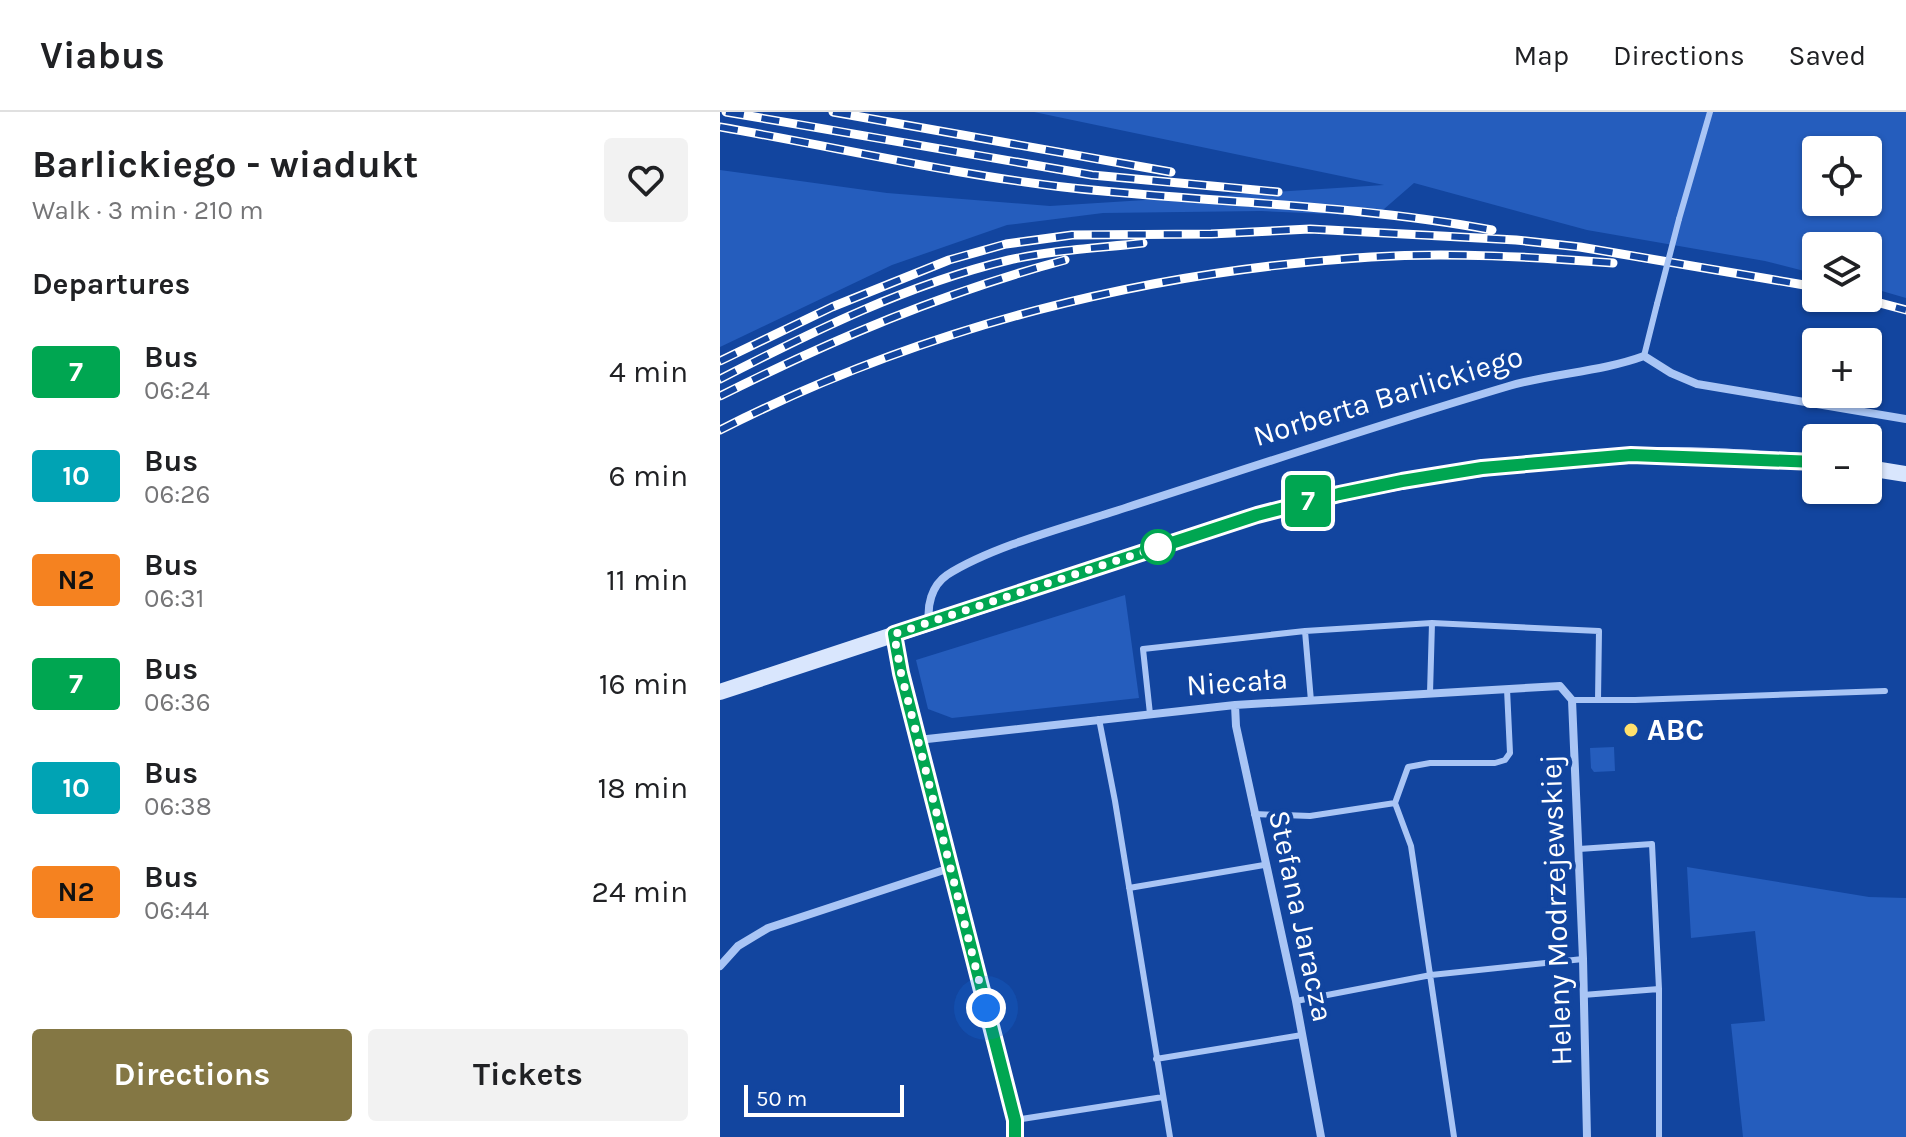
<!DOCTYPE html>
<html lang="en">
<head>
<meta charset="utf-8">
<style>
	:root { --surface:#fff; --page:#f2f2f2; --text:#202124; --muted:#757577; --line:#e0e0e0; --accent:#847744 }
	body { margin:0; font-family:Karla,sans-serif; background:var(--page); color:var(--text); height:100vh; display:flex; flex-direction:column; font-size:30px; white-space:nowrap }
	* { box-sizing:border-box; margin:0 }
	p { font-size:26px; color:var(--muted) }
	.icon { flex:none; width:44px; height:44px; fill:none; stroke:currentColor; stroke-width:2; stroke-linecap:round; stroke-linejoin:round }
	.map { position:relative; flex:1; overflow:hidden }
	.sheet { display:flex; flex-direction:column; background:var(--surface); width:720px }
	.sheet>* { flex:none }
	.badge { padding:0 16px; border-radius:6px; font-size:28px; line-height:52px }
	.tools { position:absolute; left:1082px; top:24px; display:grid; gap:16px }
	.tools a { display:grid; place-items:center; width:80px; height:80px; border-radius:8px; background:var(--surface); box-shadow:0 2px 6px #0004; font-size:40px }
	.scale { position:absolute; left:24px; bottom:20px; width:160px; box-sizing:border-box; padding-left:8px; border:4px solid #fff; border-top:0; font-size:22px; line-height:28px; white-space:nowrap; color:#fff; -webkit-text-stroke:6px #12459f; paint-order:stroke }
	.you { position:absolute; width:40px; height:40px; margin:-20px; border:6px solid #fff; border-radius:50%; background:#1a73e8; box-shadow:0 0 0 12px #1a73e833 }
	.map>.badge { position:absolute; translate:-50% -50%; box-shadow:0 0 0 4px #fff }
	h2 { padding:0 32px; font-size:30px; line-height:72px }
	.round { display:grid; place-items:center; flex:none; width:84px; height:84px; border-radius:8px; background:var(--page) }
	.headline { display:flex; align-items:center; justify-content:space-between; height:136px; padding:0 32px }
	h1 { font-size:38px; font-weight:700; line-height:60px }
	.primary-button { display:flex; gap:16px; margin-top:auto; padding:16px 32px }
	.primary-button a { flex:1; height:92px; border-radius:8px; background:var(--accent); color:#fff; font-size:32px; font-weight:700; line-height:92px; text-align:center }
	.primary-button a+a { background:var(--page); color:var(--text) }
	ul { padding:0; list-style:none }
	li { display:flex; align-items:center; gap:24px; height:104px; padding:0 32px }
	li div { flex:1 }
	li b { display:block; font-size:30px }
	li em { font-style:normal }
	li .badge { min-width:88px; font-weight:700; text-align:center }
	header { display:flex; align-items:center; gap:48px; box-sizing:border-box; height:112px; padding:0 40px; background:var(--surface); border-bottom:2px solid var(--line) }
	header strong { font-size:38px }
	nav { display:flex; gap:44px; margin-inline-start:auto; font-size:28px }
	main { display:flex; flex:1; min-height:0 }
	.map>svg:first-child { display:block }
	.green { fill:#255dbd; fill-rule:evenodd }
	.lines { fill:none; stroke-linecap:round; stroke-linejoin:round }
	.lane { stroke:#a9c5f5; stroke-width:6 }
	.street { stroke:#a9c5f5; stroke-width:8 }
	.secondary { stroke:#d9e6fd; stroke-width:16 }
	.rail-casing { stroke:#fff; stroke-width:9 }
	.rail { stroke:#12459f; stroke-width:6; stroke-dasharray:18; stroke-linecap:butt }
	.lane-bridge { stroke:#a9c5f5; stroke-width:6 }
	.line-casing { stroke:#fff; stroke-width:18 }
	.line { stroke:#00a651; stroke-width:12 }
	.walk { stroke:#fff; stroke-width:8; stroke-dasharray:0 14.4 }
	.stop-dot { fill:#fff; stroke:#00a651; stroke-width:4 }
	.poi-dot { fill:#ffe06c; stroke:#12459f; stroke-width:3 }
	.labels { text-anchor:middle; stroke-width:8; stroke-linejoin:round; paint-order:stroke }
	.street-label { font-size:30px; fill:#fff; stroke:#12459f }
	.poi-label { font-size:30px; font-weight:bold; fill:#fff; stroke:#12459f; text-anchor:start }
</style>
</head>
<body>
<header>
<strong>Viabus</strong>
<nav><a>Map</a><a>Directions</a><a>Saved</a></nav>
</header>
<main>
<section class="sheet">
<div class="headline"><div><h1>Barlickiego - wiadukt</h1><p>Walk · 3 min · 210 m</p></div><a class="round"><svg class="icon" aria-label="heart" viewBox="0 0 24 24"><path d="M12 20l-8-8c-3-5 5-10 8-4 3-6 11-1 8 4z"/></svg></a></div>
<h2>Departures</h2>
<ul>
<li><span class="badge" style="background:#00a651;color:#fff">7</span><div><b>Bus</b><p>06:24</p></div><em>4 min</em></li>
<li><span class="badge" style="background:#00a3b4;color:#fff">10</span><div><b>Bus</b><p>06:26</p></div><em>6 min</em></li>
<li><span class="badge" style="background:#f58220;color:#111">N2</span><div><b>Bus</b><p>06:31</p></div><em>11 min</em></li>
<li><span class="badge" style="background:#00a651;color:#fff">7</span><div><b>Bus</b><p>06:36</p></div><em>16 min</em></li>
<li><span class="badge" style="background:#00a3b4;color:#fff">10</span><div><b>Bus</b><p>06:38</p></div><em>18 min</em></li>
<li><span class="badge" style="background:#f58220;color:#111">N2</span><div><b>Bus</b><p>06:44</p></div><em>24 min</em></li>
</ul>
<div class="primary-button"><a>Directions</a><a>Tickets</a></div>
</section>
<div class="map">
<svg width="1186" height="1025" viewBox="0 0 1186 1025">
	<rect width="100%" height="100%" fill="#12459f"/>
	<!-- green -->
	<path class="green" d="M314,0H1186V186L1148,175V134H1096V162L1045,149L867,118L694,71L656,104L541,99L383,101L287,113L172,153L0,235V58L167,81L330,94L664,73ZM1096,38H1148V90H1096Z
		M405,483L419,586L232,606L208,597L196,548Z
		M894,635L895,659L874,660L871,656L870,636Z
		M967,755L1149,785L1186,786V1025H1023L1011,912L1045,909L1035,819L971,826Z"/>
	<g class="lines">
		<!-- lane -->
		<path class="lane" d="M959,107L990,0
			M924,244L937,192
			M585,519L591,589
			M710,581L712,511
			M852,588H915L1165,579
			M430,602L423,537L585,519L712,511L879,519L878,588
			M379,607L395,689L450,1025
			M534,702L590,704L675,691
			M859,737L932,732L939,877V1025
			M409,776L544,753
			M863,883L939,877
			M576,889L711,863L863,847
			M436,947L582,923
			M295,1008L443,985
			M734,1025L691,734L675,691L688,655L710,651H775L785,648L790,641L787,577"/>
		<!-- street -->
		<path class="street" d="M209,511C207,494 211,474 227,463C274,433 354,413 408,395C535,354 661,312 789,274C834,261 880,260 924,244L951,261L977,272L1186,307
			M174,522L181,561L295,1008V1025
			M515,593L516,614L576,889L601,1025
			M198,628L515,593L840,574L852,588L863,847L867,1025
			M0,854L18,834L48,816L230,756"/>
		<!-- secondary -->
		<path class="secondary" d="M1148,356L1186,362
			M0,580L537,403C658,370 782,349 908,344C970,341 1034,346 1096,350"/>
		<defs>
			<path id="rail" d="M6,0L372,63L558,80
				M113,0L451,60
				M0,15C117,35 234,63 352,76C492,91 633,92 772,118
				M1141,186L1186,198
				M0,249L112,195L229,148L286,132L352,123L491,122L590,117L796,128L860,135L1096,175
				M0,267C92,220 188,172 289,148C333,138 379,136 423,131
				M0,284C114,227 222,181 345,148
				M0,318C203,215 425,159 651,145C731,140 813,145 893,151"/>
		</defs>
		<!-- rail casing -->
		<use href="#rail" class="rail-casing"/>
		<!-- rail -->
		<use href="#rail" class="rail"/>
		<!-- lane-bridge -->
		<path class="lane-bridge" d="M937,192L959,107"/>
	</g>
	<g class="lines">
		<defs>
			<path id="line" d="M295,1025V1008L181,561L174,522L537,403L619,382L682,369L762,356L911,343L1096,350"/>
		</defs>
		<!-- line casing -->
		<use href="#line" class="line-casing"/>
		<!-- line -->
		<use href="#line" class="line"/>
		<!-- walk -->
		<path class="walk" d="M266,896L181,561L174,522L438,435"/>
	</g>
	<!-- markers -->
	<circle class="stop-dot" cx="438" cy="435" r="16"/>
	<circle class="poi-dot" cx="911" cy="618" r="8"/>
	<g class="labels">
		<!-- street labels -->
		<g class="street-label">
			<text transform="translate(668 284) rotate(-17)" y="10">Norberta Barlickiego</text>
			<text transform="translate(517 570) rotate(-4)" y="10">Niecała</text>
			<text transform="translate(836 798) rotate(-92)" y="10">Heleny Modrzejewskiej</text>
			<text transform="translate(581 804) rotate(78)" y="10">Stefana Jaracza</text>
		</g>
		<!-- poi labels -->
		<g class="poi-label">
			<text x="927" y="628">ABC</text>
		</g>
	</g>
</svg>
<div class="tools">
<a><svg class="icon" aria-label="locate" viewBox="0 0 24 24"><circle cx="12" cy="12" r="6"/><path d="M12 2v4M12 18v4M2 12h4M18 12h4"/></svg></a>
<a><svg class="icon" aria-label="layers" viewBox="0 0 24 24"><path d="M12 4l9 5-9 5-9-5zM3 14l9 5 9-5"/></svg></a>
<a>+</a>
<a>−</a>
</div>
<div class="scale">50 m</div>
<div class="you" style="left:266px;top:896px"></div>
<b class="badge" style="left:588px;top:389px;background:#00a651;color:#fff">7</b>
</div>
</main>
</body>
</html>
